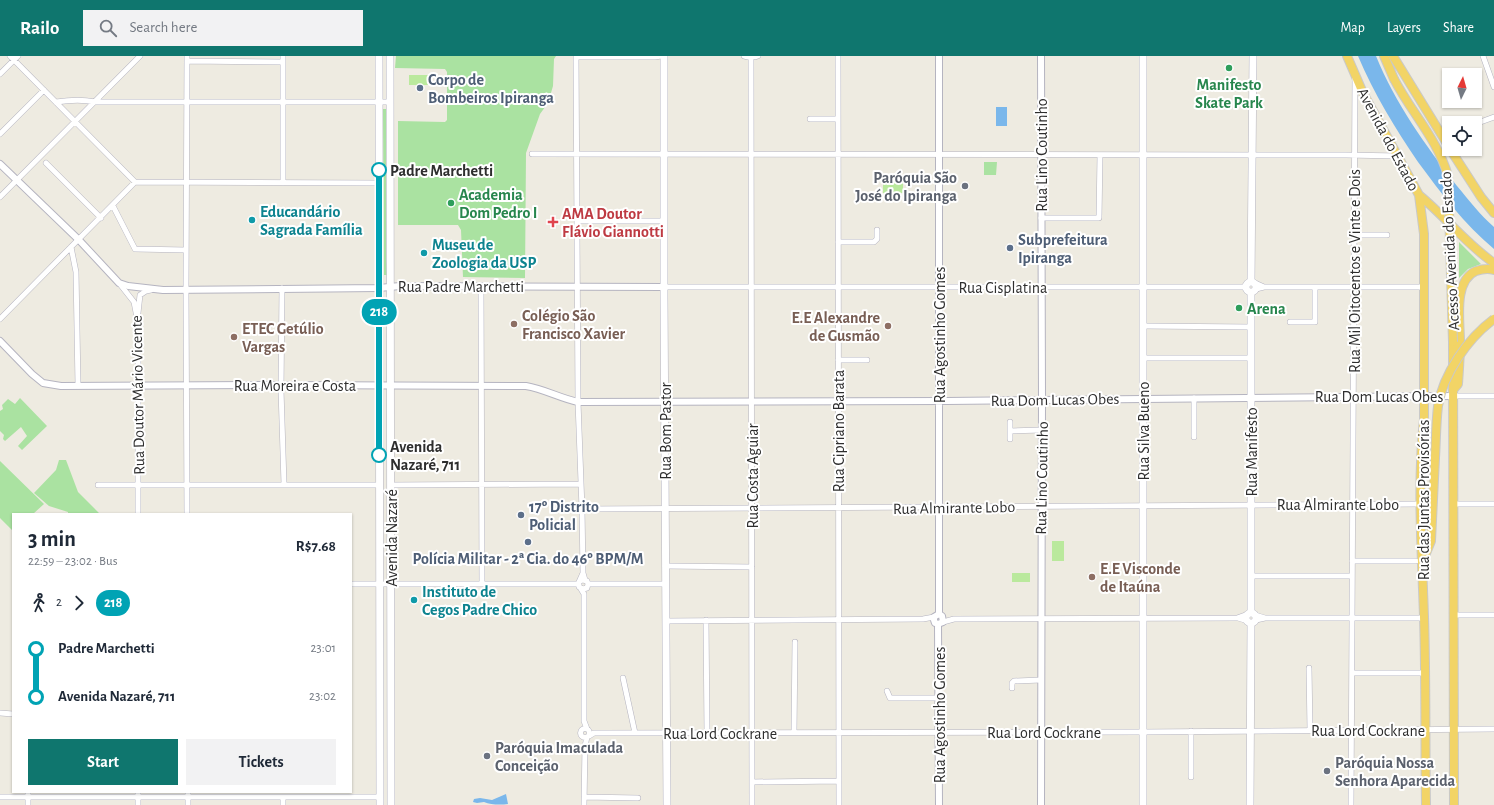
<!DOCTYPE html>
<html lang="en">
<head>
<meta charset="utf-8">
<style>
	:root { --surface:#fff; --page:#f2f2f3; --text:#1f2937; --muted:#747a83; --accent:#0f766e }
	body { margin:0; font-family:"Alegreya Sans",sans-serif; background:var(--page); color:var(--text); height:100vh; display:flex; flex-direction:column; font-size:15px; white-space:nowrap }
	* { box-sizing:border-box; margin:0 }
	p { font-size:13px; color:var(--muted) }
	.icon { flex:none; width:22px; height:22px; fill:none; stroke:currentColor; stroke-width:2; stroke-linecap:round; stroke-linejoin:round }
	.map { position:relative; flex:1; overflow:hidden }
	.panel { position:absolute; left:12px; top:457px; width:340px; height:280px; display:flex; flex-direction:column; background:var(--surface); border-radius:0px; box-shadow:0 1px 3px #0004 }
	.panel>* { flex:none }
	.badge { padding:0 8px; border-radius:13px; font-size:14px; line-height:26px }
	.needle { width:26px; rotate:5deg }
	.fabs { position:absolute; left:1442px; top:12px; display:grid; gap:8px }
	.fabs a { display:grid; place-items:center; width:40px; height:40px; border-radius:0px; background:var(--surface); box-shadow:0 1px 3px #0004; font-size:20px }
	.map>.badge { position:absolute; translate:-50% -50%; box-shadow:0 0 0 2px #fff }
	.legs { display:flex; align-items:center; gap:6px; height:44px; padding:0 16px; font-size:13px }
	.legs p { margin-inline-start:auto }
	.head { display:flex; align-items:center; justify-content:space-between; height:68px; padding:0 16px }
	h1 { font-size:22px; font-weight:700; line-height:30px }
	.cta { display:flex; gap:8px; margin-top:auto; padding:8px 16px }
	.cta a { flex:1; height:46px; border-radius:0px; background:var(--accent); color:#fff; font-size:16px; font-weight:700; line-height:46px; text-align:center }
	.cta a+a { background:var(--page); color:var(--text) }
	ul { padding:0 16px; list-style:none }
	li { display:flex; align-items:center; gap:14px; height:48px; font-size:15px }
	li i { display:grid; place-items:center; width:6px; height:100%; margin:0 5px; background:currentColor }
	li i::after { content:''; width:10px; height:10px; margin:-5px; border:3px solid; border-radius:50%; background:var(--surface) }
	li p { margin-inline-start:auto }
	li:first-child i { background:linear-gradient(#0000 50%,currentColor 0) }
	li:last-child i { background:linear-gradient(currentColor 50%,#0000 0) }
	header { display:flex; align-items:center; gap:24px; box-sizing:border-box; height:56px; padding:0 20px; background:var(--accent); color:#fff }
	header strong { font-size:19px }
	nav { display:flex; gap:22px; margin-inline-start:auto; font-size:14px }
	.search { width:280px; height:36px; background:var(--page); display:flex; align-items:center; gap:10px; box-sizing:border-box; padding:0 14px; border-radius:0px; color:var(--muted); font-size:15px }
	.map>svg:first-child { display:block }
	.green { fill:#aae2a1 }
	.pitch { fill:#bae99d }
	.water { fill:#7ab7eb }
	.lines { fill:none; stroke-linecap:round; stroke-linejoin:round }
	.minor-casing { stroke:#b5b4c0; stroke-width:6 }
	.tertiary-casing { stroke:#b5b4c0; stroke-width:8 }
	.secondary-casing { stroke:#b5b4c0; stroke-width:8 }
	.trunk-casing { stroke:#c9c9c9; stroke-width:10 }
	.minor { stroke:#fff; stroke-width:5 }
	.tertiary { stroke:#fff; stroke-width:6 }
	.secondary { stroke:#fff; stroke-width:7 }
	.trunk { stroke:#f2d466; stroke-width:8 }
	.trunk-bridge-casing { stroke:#c9c9c9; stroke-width:10; stroke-linecap:butt }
	.trunk-bridge { stroke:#f2d466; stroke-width:8 }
	.line-1-casing { stroke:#fff; stroke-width:9 }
	.line-1 { stroke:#00a3b4; stroke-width:6 }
	.leisure-dot { fill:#2e9e5b; stroke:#fff; stroke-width:1.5 }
	.service-dot { fill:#5c6f8a; stroke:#fff; stroke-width:1.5 }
	.stop-1-dot { fill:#fff; stroke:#00a3b4; stroke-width:2 }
	.worship-dot { fill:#6b7280; stroke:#fff; stroke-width:1.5 }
	.culture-dot { fill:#0f9aa8; stroke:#fff; stroke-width:1.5 }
	.health-dot { fill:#e0444e; stroke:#fff; stroke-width:1.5 }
	.education-dot { fill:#8d6e63; stroke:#fff; stroke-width:1.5 }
	.labels { text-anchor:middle; stroke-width:4; stroke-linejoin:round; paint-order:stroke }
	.service-label { font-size:16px; font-weight:bold; fill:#4e5e75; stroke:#fff; text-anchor:start }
	.leisure-label { font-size:16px; font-weight:bold; fill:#27864d; stroke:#fff; text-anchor:start }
	.street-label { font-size:16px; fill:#2e2e2e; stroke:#fff }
	.stop-label { font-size:16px; font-weight:bold; fill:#2e2e2e; stroke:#fff; text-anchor:start }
	.worship-label { font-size:16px; font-weight:bold; fill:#5b616d; stroke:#fff; text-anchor:start }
	.culture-label { font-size:16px; font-weight:bold; fill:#0d838f; stroke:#fff; text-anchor:start }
	.health-label { font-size:16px; font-weight:bold; fill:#be3a42; stroke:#fff; text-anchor:start }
	.education-label { font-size:16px; font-weight:bold; fill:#785e54; stroke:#fff; text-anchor:start }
</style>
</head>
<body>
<header>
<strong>Railo</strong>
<div class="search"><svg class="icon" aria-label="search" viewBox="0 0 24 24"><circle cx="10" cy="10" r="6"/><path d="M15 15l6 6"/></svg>Search here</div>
<nav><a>Map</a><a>Layers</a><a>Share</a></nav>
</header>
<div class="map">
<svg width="1494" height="749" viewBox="0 0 1494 749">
	<rect width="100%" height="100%" fill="#eeebe1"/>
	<!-- green -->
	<path class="green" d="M396,0H556L554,3L553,30L548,47L540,58L526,97L525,222L463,221L461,174L458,169H398V65L445,66L447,64V16L445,13L395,12Z
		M383,53H386V202L387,219H384Z
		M984,106H997L996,119H984Z
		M1459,186L1481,208L1468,213L1459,222Z
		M20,342L47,370L22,394L18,390L27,380L21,371L5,385L3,383L4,379L0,375V355L3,353L2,349L8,343L15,348Z
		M59,404H66L78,436L100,458H68V456L49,450L34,437L56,414Z
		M0,405L44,448L33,458H13V475L0,462Z"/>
	<!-- pitch -->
	<path class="pitch" d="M409,19H430V29H409Z
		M883,126H903V137H883Z
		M1052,485H1064V505H1052Z
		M1012,517H1030V526H1012Z"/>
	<!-- water -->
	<path class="water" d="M1358,0H1376C1395,47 1426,90 1457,130C1469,144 1480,159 1494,171V193C1464,168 1441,137 1418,106C1395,72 1374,38 1358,0Z
		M996,51H1007V70H996Z
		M506,738L508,748C501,749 491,749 484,746L477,747L473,746L474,743L480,742L492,744Z"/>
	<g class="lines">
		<defs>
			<path id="minor" d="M10,0L135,126
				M283,0V127
				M576,0L578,346L582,453L583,517L585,524
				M744,0L748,1
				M838,0L839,749
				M1483,0L1494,31
				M576,1H655L661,0
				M755,1L758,0
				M751,2L752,749
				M187,5L283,6
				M0,18L18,0
				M56,46C69,44 82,43 95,46H390
				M810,63H838
				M1475,68L1494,61
				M0,78L44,34
				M532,98L1346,99L1398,100
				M46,107L101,162
				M135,126L379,127
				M0,141L140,0
				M113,150L135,193L186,194
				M1041,162H1099L1100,99
				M577,165H664
				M1354,179H1387
				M838,186H874L877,183V174
				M71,191L76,216L78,329
				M119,227L134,246L138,267V458
				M1255,227L1264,231H1424
				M481,230L482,528
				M664,231H1246
				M282,232L281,334L284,428
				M1256,233L1264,231
				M138,257L140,239L146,235L151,234
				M0,263L135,126
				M1290,266H1315V231
				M1143,270L1251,271
				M1143,302H1251
				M838,304H867
				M1453,340H1494
				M1194,342V381
				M1010,375L1042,374
				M1010,383V366
				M98,429H379
				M391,429L581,428
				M1453,448H1494
				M582,453L1421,448
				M187,458L186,233L187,0
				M1352,505H1416
				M665,510L752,511
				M1251,520H1352
				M580,525L583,524L587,525L588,528L587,532L583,533L579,531V526L583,517
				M351,528H578
				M588,528H666
				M581,533L584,538V665L587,673
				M1255,559L1265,562
				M1454,559H1494
				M1238,562L1248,565
				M706,564L707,677
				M1256,564L1265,562H1424
				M666,565L923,563L934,561
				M943,566L954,563L1237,562L1248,558
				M1309,612L1310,674
				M1352,617H1425
				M623,622L635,677
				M1012,632V627L1014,625L1041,624
				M887,635L890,642H939
				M0,657L13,658
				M580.5 677a4.5 4.5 0 1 1 9 0a4.5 4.5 0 1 1-9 0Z
				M794,676L795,586
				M589,680L594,677L1142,676L1494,673
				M1191,721V675
				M752,726L839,725
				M28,736V749
				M0,741H380
				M584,741L638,742
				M138,749V736
				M188,749V736
				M283,749V741
				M584,749L585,690L587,681
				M1351,749L1355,22"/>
			<path id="tertiary" d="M0,108L79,184L119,227L128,230L163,234L379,232L400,230L664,231
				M0,285L32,318L43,327L61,330L281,329L526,330C544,333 560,342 578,346L946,345L1453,340
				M939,558V0
				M938,568L939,749
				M938,568L943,566L942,560L939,558
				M938,568L935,567L934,564V561L939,558
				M1041,749L1042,343L1041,0"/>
			<path id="secondary" d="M379,0L380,749
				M390,0L391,749
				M664,0V240L667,749
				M1251,226L1253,0
				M1246 231a5 5 0 1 1 10 0a5 5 0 1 1-10 0Z
				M1251,557V236
				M1246 562a5 5 0 1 1 10 0a5 5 0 1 1-10 0Z
				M1143,749V0
				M1250,749L1251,567"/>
			<path id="trunk" d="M1347,0L1363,37L1419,139C1445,160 1466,188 1494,207
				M1384,0L1394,23
				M1393,0L1449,91
				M1450,93L1481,141L1494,157
				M1419,139L1424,178V363C1417,427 1422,497 1424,561C1426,623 1425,686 1426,749
				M1453,286L1454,749
				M1453,334L1458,328C1459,314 1460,300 1460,285C1460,265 1453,225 1476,215C1482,213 1488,212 1494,214
				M1424,502L1431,485L1435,402"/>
		</defs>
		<!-- minor casing -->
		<use href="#minor" class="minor-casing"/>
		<!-- tertiary casing -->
		<use href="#tertiary" class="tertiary-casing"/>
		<!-- secondary casing -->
		<use href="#secondary" class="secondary-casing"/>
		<!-- trunk casing -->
		<use href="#trunk" class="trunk-casing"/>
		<!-- minor -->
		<use href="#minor" class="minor"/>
		<!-- tertiary -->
		<use href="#tertiary" class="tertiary"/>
		<!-- secondary -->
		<use href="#secondary" class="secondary"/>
		<!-- trunk -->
		<use href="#trunk" class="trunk"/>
		<defs>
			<path id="trunk-bridge" d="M1394,23C1411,56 1438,84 1448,120L1453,286
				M1435,402C1436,385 1436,367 1438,350C1443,318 1468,282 1494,263"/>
		</defs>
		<!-- trunk-bridge casing -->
		<use href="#trunk-bridge" class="trunk-bridge-casing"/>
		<!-- trunk-bridge -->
		<use href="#trunk-bridge" class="trunk-bridge"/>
	</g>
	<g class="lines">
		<defs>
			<path id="line-1" d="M379,114V399"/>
		</defs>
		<!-- line-1 casing -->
		<use href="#line-1" class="line-1-casing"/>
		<!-- line-1 -->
		<use href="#line-1" class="line-1"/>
	</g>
	<!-- markers -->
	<g class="leisure-dot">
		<circle cx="1229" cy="12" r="4"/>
		<circle cx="451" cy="147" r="4"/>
		<circle cx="1239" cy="252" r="4"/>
	</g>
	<g class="service-dot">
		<circle cx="420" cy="32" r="4"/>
		<circle cx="1010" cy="192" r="4"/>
		<circle cx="521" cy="459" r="4"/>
		<circle cx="528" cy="486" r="4"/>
	</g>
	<g class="stop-1-dot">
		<circle cx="379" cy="114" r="7"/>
		<circle cx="379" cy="399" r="7"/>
	</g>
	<g class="worship-dot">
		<circle cx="965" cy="130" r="4"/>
		<circle cx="487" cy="700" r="4"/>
		<circle cx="1327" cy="715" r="4"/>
	</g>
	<g class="culture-dot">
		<circle cx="252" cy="164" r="4"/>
		<circle cx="424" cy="197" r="4"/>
		<circle cx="414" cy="544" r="4"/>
	</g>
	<path class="health-dot" d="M551 160h4v4h4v4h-4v4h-4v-4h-4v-4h4z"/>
	<g class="education-dot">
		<circle cx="514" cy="268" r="4"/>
		<circle cx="888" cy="270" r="4"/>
		<circle cx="234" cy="281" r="4"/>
		<circle cx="1092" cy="521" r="4"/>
	</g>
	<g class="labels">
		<!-- service labels -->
		<g class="service-label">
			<text x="428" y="29">Corpo de<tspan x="428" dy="18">Bombeiros Ipiranga</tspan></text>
			<text x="1018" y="189">Subprefeitura<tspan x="1018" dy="18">Ipiranga</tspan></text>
			<text x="529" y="456">17º Distrito<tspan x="529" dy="18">Policial</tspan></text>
			<text x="528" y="508" text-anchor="middle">Polícia Militar - 2ª Cia. do 46º BPM/M</text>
		</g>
		<!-- leisure labels -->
		<g class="leisure-label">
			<text x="1229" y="34" text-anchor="middle">Manifesto<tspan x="1229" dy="18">Skate Park</tspan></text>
			<text x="459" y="144">Academia<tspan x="459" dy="18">Dom Pedro I</tspan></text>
			<text x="1247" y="258">Arena</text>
		</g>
		<!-- street labels -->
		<g class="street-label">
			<text transform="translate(1389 83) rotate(62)" y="6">Avenida do Estado</text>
			<text transform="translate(1041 99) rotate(-90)" y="6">Rua Lino Coutinho</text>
			<text transform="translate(1449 195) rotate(-93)" y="6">Acesso Avenida do Estado</text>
			<text transform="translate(1354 215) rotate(-90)" y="6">Rua Mil Oitocentos e Vinte e Dois</text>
			<text x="461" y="236">Rua Padre Marchetti</text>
			<text x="1003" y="237">Rua Cisplatina</text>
			<text transform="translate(939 279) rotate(-90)" y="6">Rua Agostinho Gomes</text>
			<text x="295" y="335">Rua Moreira e Costa</text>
			<text transform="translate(137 339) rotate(-91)" y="6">Rua Doutor Mário Vicente</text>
			<text x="1379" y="346">Rua Dom Lucas Obes</text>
			<text transform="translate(1055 343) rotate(-1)" y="6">Rua Dom Lucas Obes</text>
			<text transform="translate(665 375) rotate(-90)" y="6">Rua Bom Pastor</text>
			<text transform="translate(838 375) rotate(-90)" y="6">Rua Cipriano Barata</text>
			<text transform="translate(1143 375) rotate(-90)" y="6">Rua Silva Bueno</text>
			<text transform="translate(1251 396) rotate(-90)" y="6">Rua Manifesto</text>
			<text transform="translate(752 420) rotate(-90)" y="6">Rua Costa Aguiar</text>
			<text transform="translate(1041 422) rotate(-89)" y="6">Rua Lino Coutinho</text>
			<text transform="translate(1423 444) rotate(-90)" y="6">Rua das Juntas Provisórias</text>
			<text x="1338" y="454">Rua Almirante Lobo</text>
			<text transform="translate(954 451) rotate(-1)" y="6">Rua Almirante Lobo</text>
			<text transform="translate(391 482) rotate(-90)" y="6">Avenida Nazaré</text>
			<text transform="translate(939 659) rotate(-90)" y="6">Rua Agostinho Gomes</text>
			<text x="1368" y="680">Rua Lord Cockrane</text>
			<text x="1044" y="682">Rua Lord Cockrane</text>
			<text x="720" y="683">Rua Lord Cockrane</text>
		</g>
		<!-- stop labels -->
		<g class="stop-label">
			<text x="390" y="120">Padre Marchetti</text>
			<text x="390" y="396">Avenida<tspan x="390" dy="18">Nazaré, 711</tspan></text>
		</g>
		<!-- worship labels -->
		<g class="worship-label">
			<text x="957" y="127" text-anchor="end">Paróquia São<tspan x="957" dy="18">José do Ipiranga</tspan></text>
			<text x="495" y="697">Paróquia Imaculada<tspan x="495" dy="18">Conceição</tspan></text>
			<text x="1335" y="712">Paróquia Nossa<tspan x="1335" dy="18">Senhora Aparecida</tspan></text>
		</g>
		<!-- culture labels -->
		<g class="culture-label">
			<text x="260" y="161">Educandário<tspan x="260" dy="18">Sagrada Família</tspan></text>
			<text x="432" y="194">Museu de<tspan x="432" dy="18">Zoologia da USP</tspan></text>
			<text x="422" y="541">Instituto de<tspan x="422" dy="18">Cegos Padre Chico</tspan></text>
		</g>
		<!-- health labels -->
		<g class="health-label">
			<text x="562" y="163">AMA Doutor<tspan x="562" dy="18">Flávio Giannotti</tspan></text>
		</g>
		<!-- education labels -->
		<g class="education-label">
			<text x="522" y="265">Colégio São<tspan x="522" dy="18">Francisco Xavier</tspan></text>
			<text x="880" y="267" text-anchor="end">E.E Alexandre<tspan x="880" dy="18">de Gusmão</tspan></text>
			<text x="242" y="278">ETEC Getúlio<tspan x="242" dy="18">Vargas</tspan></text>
			<text x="1100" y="518">E.E Visconde<tspan x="1100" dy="18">de Itaúna</tspan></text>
		</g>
	</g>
</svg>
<div class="fabs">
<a><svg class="needle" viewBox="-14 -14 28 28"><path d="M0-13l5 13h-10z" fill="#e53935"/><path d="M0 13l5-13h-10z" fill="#747a83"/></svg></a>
<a><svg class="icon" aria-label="locate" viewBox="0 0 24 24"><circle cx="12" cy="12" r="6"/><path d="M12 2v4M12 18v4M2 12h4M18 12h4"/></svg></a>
</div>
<b class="badge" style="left:379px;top:256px;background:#00a3b4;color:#fff">218</b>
<section class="panel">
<div class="head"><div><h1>3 min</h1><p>22:59 – 23:02 · Bus</p></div><b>R$7.68</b></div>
<div class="legs"><svg class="icon" aria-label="walk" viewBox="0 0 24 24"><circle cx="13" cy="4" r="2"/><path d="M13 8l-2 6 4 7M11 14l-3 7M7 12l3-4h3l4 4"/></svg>2<svg class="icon" aria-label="forward" viewBox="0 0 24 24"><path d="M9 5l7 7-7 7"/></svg><b class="badge" style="background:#00a3b4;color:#fff">218</b></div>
<ul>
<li><i style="color:#00a3b4"></i><b>Padre Marchetti</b><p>23:01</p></li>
<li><i style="color:#00a3b4"></i><b>Avenida Nazaré, 711</b><p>23:02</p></li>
</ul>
<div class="cta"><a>Start</a><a>Tickets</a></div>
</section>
</div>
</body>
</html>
